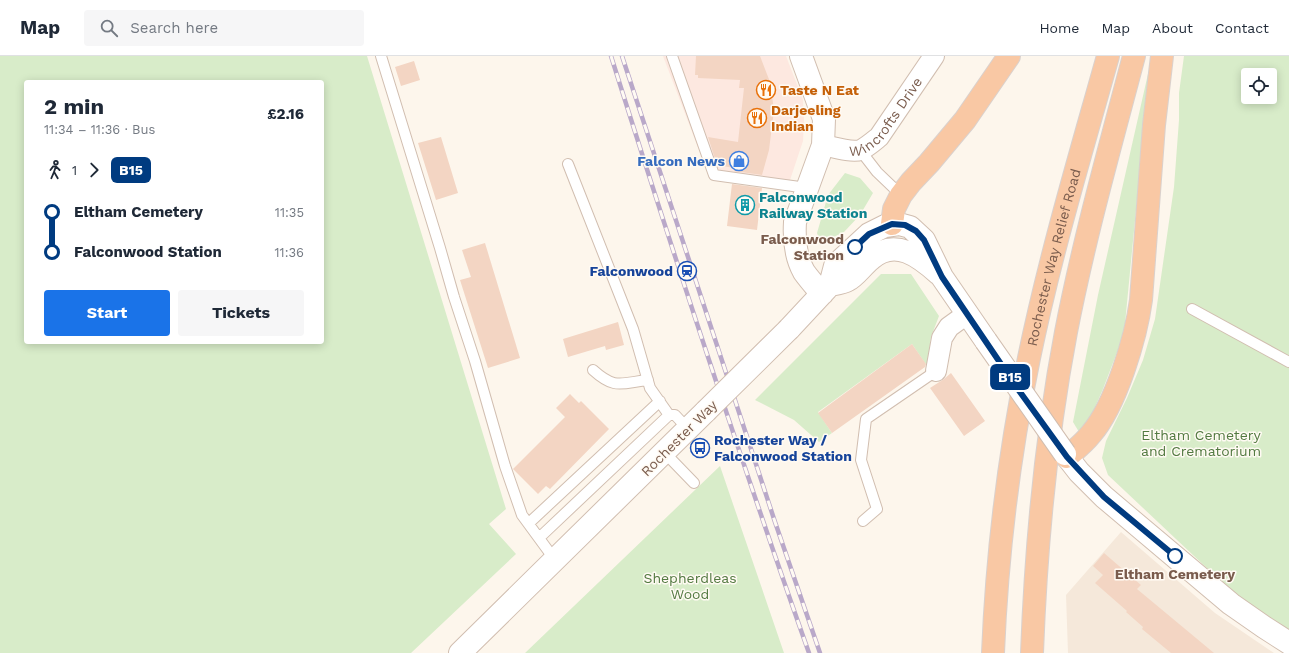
<!DOCTYPE html>
<html lang="en">
<head>
<meta charset="utf-8">
<style>
	:root { --surface:#fff; --page:#f6f6f7; --text:#1f2937; --muted:#747a83; --line:#e0e1e3; --accent:#1a73e8 }
	body { margin:0; font-family:"Work Sans",sans-serif; background:var(--page); color:var(--text); height:100vh; display:flex; flex-direction:column; font-size:15px; white-space:nowrap }
	* { box-sizing:border-box; margin:0 }
	p { font-size:13px; color:var(--muted) }
	.icon { flex:none; width:22px; height:22px; fill:none; stroke:currentColor; stroke-width:2; stroke-linecap:round; stroke-linejoin:round }
	.map { position:relative; flex:1; overflow:hidden }
	.drawer { position:absolute; left:24px; top:24px; width:300px; height:264px; display:flex; flex-direction:column; background:var(--surface); border-radius:4px; box-shadow:0 2px 10px #0003 }
	.drawer>* { flex:none }
	.badge { padding:0 8px; border-radius:6px; font-size:14px; line-height:26px }
	.buttons { position:absolute; left:1241px; top:12px; display:grid; gap:8px }
	.buttons a { display:grid; place-items:center; width:36px; height:36px; border-radius:4px; background:var(--surface); box-shadow:0 2px 10px #0003; font-size:20px }
	.map>.badge { position:absolute; translate:-50% -50%; box-shadow:0 0 0 2px #fff }
	.legs { display:flex; align-items:center; gap:6px; height:44px; padding:0 20px; font-size:13px }
	.legs p { margin-inline-start:auto }
	.head { display:flex; align-items:center; justify-content:space-between; height:68px; padding:0 20px }
	h1 { font-size:22px; font-weight:700; line-height:30px }
	.action { display:flex; gap:8px; margin-top:auto; padding:8px 20px }
	.action a { flex:1; height:46px; border-radius:4px; background:var(--accent); color:#fff; font-size:16px; font-weight:700; line-height:46px; text-align:center }
	.action a+a { background:var(--page); color:var(--text) }
	ul { padding:0 20px; list-style:none }
	li { display:flex; align-items:center; gap:14px; height:40px; font-size:15px }
	li i { display:grid; place-items:center; width:6px; height:100%; margin:0 5px; background:currentColor }
	li i::after { content:''; width:10px; height:10px; margin:-5px; border:3px solid; border-radius:50%; background:var(--surface) }
	li p { margin-inline-start:auto }
	li:first-child i { background:linear-gradient(#0000 50%,currentColor 0) }
	li:last-child i { background:linear-gradient(currentColor 50%,#0000 0) }
	header { display:flex; align-items:center; gap:24px; box-sizing:border-box; height:56px; padding:0 20px; background:var(--surface); border-bottom:1px solid var(--line) }
	header strong { font-size:19px }
	nav { display:flex; gap:22px; margin-inline-start:auto; font-size:14px }
	.search { width:280px; height:36px; background:var(--page); display:flex; align-items:center; gap:10px; box-sizing:border-box; padding:0 14px; border-radius:4px; color:var(--muted); font-size:15px }
	.map>svg:first-child { display:block }
	.residential { fill:#f5e8da }
	.commercial { fill:#fde8e0 }
	.green { fill:#d8ecc9; fill-rule:evenodd }
	.building { fill:#f3d5c3 }
	.lines { fill:none; stroke-linecap:round; stroke-linejoin:round }
	.service-casing { stroke:#d1beb0; stroke-width:12 }
	.minor-casing { stroke:#d1beb0; stroke-width:22 }
	.tertiary-casing { stroke:#d1beb0; stroke-width:24 }
	.trunk-casing { stroke:#dad1cd; stroke-width:24 }
	.service { stroke:#fff; stroke-width:10 }
	.minor { stroke:#fff; stroke-width:20 }
	.tertiary { stroke:#fff; stroke-width:22 }
	.trunk { stroke:#f9c8a4; stroke-width:22 }
	.rail-casing { stroke:#b9a8c9; stroke-width:4.5 }
	.rail { stroke:#fffaf3; stroke-width:3; stroke-dasharray:9; stroke-linecap:butt }
	.tertiary-bridge-casing { stroke:#d1beb0; stroke-width:24; stroke-linecap:butt }
	.tertiary-bridge { stroke:#fff; stroke-width:22 }
	.line-1-casing { stroke:#fff; stroke-width:9 }
	.line-1 { stroke:#003b80; stroke-width:6 }
	.stop-1-dot { fill:#fff; stroke:#003b80; stroke-width:2 }
	.labels { text-anchor:middle; stroke-width:3; stroke-linejoin:round; paint-order:stroke }
	.food-label { font-size:14px; font-weight:bold; fill:#c56008; stroke:#fffaf3; text-anchor:start }
	.street-label { font-size:14px; fill:#7a5c4d; stroke:#fffaf3 }
	.shop-label { font-size:14px; font-weight:bold; fill:#366cbe; stroke:#fffaf3; text-anchor:end }
	.culture-label { font-size:14px; font-weight:bold; fill:#0d838f; stroke:#fffaf3; text-anchor:start }
	.stop-label { font-size:14px; font-weight:bold; fill:#7a5c4d; stroke:#fffaf3; text-anchor:end }
	.transit-label { font-size:14px; font-weight:bold; fill:#164399; stroke:#fffaf3; text-anchor:end }
	.park-label { font-size:14px; fill:#537a41; stroke:#fffaf3 }
</style>
</head>
<body>
<header>
<strong>Map</strong>
<div class="search"><svg class="icon" aria-label="search" viewBox="0 0 24 24"><circle cx="10" cy="10" r="6"/><path d="M15 15l6 6"/></svg>Search here</div>
<nav><a>Home</a><a>Map</a><a>About</a><a>Contact</a></nav>
</header>
<div class="map">
<svg width="1289" height="597" viewBox="0 0 1289 597">
	<rect width="100%" height="100%" fill="#fdf6ec"/>
	<!-- residential -->
	<path class="residential" d="M1121,476L1215,557L1274,597H1068L1066,539Z"/>
	<!-- commercial -->
	<path class="commercial" d="M663,0H786L803,44L804,64L803,85L787,133L710,123Z"/>
	<!-- green -->
	<path class="green" d="M0,0H367L506,453L489,468L516,498L411,597H0ZM26,26H322V286H26Z
		M1184,0H1289V577L1245,548L1108,419L1102,402L1106,385L1127,342L1143,304L1155,263L1174,131L1179,64V37ZM1248,19H1270V41H1248Z
		M1150,9L1124,278L1103,333L1082,381L1073,366L1098,239Z
		M845,117L860,122L873,137L860,159L844,176L821,187L817,177L828,139Z
		M881,218H911L939,260L931,281L927,310L912,288L818,356L832,377L819,386L794,364L755,344Z
		M720,410L784,597H525Z"/>
	<!-- building -->
	<path class="building" d="M696,0H760L770,26L774,54L769,94L762,119L734,115V112L717,109L708,81L738,86L744,32H739L740,24L698,22V19H695Z
		M414,5L420,24L401,30L395,11Z
		M441,81L458,137L436,144L418,87Z
		M732,128L762,132L757,174L727,170Z
		M485,187L520,302L488,312L460,224L471,221L462,194Z
		M618,266L624,289L606,294L605,290L568,301L563,283Z
		M912,288L926,308L925,311L832,377L818,357Z
		M951,317L985,365L964,380L930,332L944,323Z
		M570,338L579,347L581,345L609,373L550,433L546,430L538,438L513,413L565,361L556,352Z
		M1104,497L1141,529L1137,533L1214,597H1171L1142,573L1143,571L1126,556L1127,555L1095,527L1103,519L1093,510Z"/>
	<g class="lines">
		<defs>
			<path id="service" d="M381,0L440,192L454,241L475,305L505,410L522,459L555,504
				M672,0L714,119L807,132
				M860,94L877,116L901,139
				M568,108L633,273L650,332L669,359H675L688,373
				M1192,253L1289,306
				M593,314C615,334 621,327 648,324
				M664,396L694,427
				M863,465L877,453L861,404L866,363L936,315
				M529,467L660,345
				M539,482L669,359"/>
			<g id="minor">
				<path id="s1" d="M823,89C833,91 851,97 861,94C867,91 874,85 879,81L934,0"/>
				<path d="M936,315L942,282L949,271L967,258"/>
			</g>
			<path id="tertiary" d="M801,0L824,63L823,89L795,166C794,182 796,202 804,216C809,223 816,231 822,238
				M830,229C835,228 843,227 848,224C855,221 864,208 871,203C895,181 920,201 939,218
				M789,273L830,229L835,210L842,203L869,178L885,170L899,168L910,171L924,184L942,221L986,285
				M1065,398L1079,416L1104,441L1231,548L1264,571L1289,587
				M460,597L706,355"/>
			<g id="trunk">
				<path d="M892,168L894,153L901,139L911,126L929,107L965,64L1009,0"/>
				<path d="M1067,401C1075,394 1084,387 1091,378C1116,349 1136,281 1141,244L1154,69L1162,0"/>
				<path id="s2" d="M993,597C997,498 1009,399 1029,302C1050,200 1080,100 1108,0"/>
				<path d="M1032,597C1036,489 1046,381 1066,276C1084,183 1110,91 1134,0"/>
			</g>
		</defs>
		<!-- service casing -->
		<use href="#service" class="service-casing"/>
		<!-- minor casing -->
		<use href="#minor" class="minor-casing"/>
		<!-- tertiary casing -->
		<use href="#tertiary" class="tertiary-casing"/>
		<!-- trunk casing -->
		<use href="#trunk" class="trunk-casing"/>
		<!-- service -->
		<use href="#service" class="service"/>
		<!-- minor -->
		<use href="#minor" class="minor"/>
		<!-- tertiary -->
		<use href="#tertiary" class="tertiary"/>
		<!-- trunk -->
		<use href="#trunk" class="trunk"/>
		<defs>
			<path id="rail" d="M611,0C674,200 739,399 809,597
				M622,0L775,466L820,597"/>
		</defs>
		<!-- rail casing -->
		<use href="#rail" class="rail-casing"/>
		<!-- rail -->
		<use href="#rail" class="rail"/>
		<defs>
			<path id="tertiary-bridge" d="M986,285L1065,398
				M706,355L789,273"/>
		</defs>
		<!-- tertiary-bridge casing -->
		<use href="#tertiary-bridge" class="tertiary-bridge-casing"/>
		<!-- tertiary-bridge -->
		<use href="#tertiary-bridge" class="tertiary-bridge"/>
	</g>
	<g class="lines">
		<defs>
			<path id="line-1" d="M855,191L869,178L892,168L905,169L916,175L924,184L942,221L1020,336L1067,401L1104,441L1175,500"/>
		</defs>
		<!-- line-1 casing -->
		<use href="#line-1" class="line-1-casing"/>
		<!-- line-1 -->
		<use href="#line-1" class="line-1"/>
	</g>
	<!-- icons -->
	<defs>
		<symbol id="restaurant-ring" viewBox="-11 -11 22 22"><circle r="9.5" fill="#fffaf3" stroke="#e8710a" stroke-width="1.5"/><path d="M-5-6h1v4h1v-4h1v4h1v-4h1v5L-1.5 .5V6h-2V.5L-5-1ZM5-6V6H3V1.5H1.5Q1.5-4 5-6Z" fill="#e8710a"/></symbol>
		<symbol id="shop-ring" viewBox="-11 -11 22 22"><circle r="9.5" fill="#fffaf3" stroke="#3f7fe0" stroke-width="1.5"/><path d="M-5-2.5h2.3a2.7 3.5 0 0 1 5.4 0H5L5.5 6h-11ZM-1.5-2.5h3a1.5 2.3 0 0 0-3 0Z" fill="#3f7fe0"/></symbol>
		<symbol id="building-ring" viewBox="-11 -11 22 22"><circle r="9.5" fill="#fffaf3" stroke="#0f9aa8" stroke-width="1.5"/><path d="M-4-6H4V6H1V3H-1V6H-4ZM-2.5-4.3h1.7v1.8h-1.7ZM.8-4.3h1.7v1.8H.8ZM-2.5-1h1.7V.8h-1.7ZM.8-1h1.7V.8H.8Z" fill="#0f9aa8"/></symbol>
		<symbol id="station-ring" viewBox="-11 -11 22 22"><circle r="9.5" fill="#fffaf3" stroke="#1a4fb4" stroke-width="1.5"/><path d="M-3-6H3Q5-6 5-4V2Q5 4 3 4L4.5 6H3L1.5 4h-3L-3 6H-4.5L-3 4Q-5 4-5 2V-4Q-5-6-3-6ZM-3.5-4v3h7v-3ZM-3.5 1v1.5H-2V1ZM2 1v1.5H3.5V1Z" fill="#1a4fb4"/></symbol>
		<symbol id="bus-ring" viewBox="-11 -11 22 22"><circle r="9.5" fill="#fffaf3" stroke="#1a4fb4" stroke-width="1.5"/><path d="M-5-6H5V4H4V6H2V4H-2V6H-4V4H-5ZM-3.5-4V0h7V-4ZM-3.5 1.2v1.5H-2V1.2ZM2 1.2v1.5H3.5V1.2Z" fill="#1a4fb4"/></symbol>
	</defs>
	<g fill-rule="evenodd">
		<use href="#restaurant-ring" x="755" y="23" width="22" height="22"/>
		<use href="#restaurant-ring" x="746" y="51" width="22" height="22"/>
		<use href="#shop-ring" x="728" y="94" width="22" height="22"/>
		<use href="#building-ring" x="734" y="138" width="22" height="22"/>
		<use href="#station-ring" x="676" y="204" width="22" height="22"/>
		<use href="#bus-ring" x="689" y="381" width="22" height="22"/>
	</g>
	<!-- markers -->
	<g class="stop-1-dot">
		<circle cx="855" cy="191" r="7"/>
		<circle cx="1175" cy="500" r="7"/>
	</g>
	<g class="labels">
		<!-- food labels -->
		<g class="food-label">
			<text x="780" y="39">Taste N Eat</text>
			<text x="771" y="59">Darjeeling<tspan x="771" dy="16">Indian</tspan></text>
		</g>
		<!-- street labels -->
		<g class="street-label">
			<text dy="5" stroke="none"><textPath href="#s1" startOffset="79">Wincrofts Drive</textPath></text>
			<text dy="5" stroke="none"><textPath href="#s2" startOffset="401">Rochester Way Relief Road</textPath></text>
			<text transform="translate(679 382) rotate(-45)" y="5">Rochester Way</text>
		</g>
		<!-- shop labels -->
		<g class="shop-label">
			<text x="725" y="110">Falcon News</text>
		</g>
		<!-- culture labels -->
		<g class="culture-label">
			<text x="759" y="146">Falconwood<tspan x="759" dy="16">Railway Station</tspan></text>
		</g>
		<!-- stop labels -->
		<g class="stop-label">
			<text x="844" y="188">Falconwood<tspan x="844" dy="16">Station</tspan></text>
			<text x="1175" y="523" text-anchor="middle">Eltham Cemetery</text>
		</g>
		<!-- transit labels -->
		<g class="transit-label">
			<text x="673" y="220">Falconwood</text>
			<text x="714" y="389" text-anchor="start">Rochester Way /<tspan x="714" dy="16">Falconwood Station</tspan></text>
		</g>
		<!-- park labels -->
		<g class="park-label">
			<text x="1201" y="384">Eltham Cemetery<tspan x="1201" dy="16">and Crematorium</tspan></text>
			<text x="690" y="527">Shepherdleas<tspan x="690" dy="16">Wood</tspan></text>
		</g>
	</g>
</svg>
<div class="buttons">
<a><svg class="icon" aria-label="locate" viewBox="0 0 24 24"><circle cx="12" cy="12" r="6"/><path d="M12 2v4M12 18v4M2 12h4M18 12h4"/></svg></a>
</div>
<b class="badge" style="left:1010px;top:321px;background:#003b80;color:#fff">B15</b>
<section class="drawer">
<div class="head"><div><h1>2 min</h1><p>11:34 – 11:36 · Bus</p></div><b>£2.16</b></div>
<div class="legs"><svg class="icon" aria-label="walk" viewBox="0 0 24 24"><circle cx="13" cy="4" r="2"/><path d="M13 8l-2 6 4 7M11 14l-3 7M7 12l3-4h3l4 4"/></svg>1<svg class="icon" aria-label="forward" viewBox="0 0 24 24"><path d="M9 5l7 7-7 7"/></svg><b class="badge" style="background:#003b80;color:#fff">B15</b></div>
<ul>
<li><i style="color:#003b80"></i><b>Eltham Cemetery</b><p>11:35</p></li>
<li><i style="color:#003b80"></i><b>Falconwood Station</b><p>11:36</p></li>
</ul>
<div class="action"><a>Start</a><a>Tickets</a></div>
</section>
</div>
</body>
</html>
